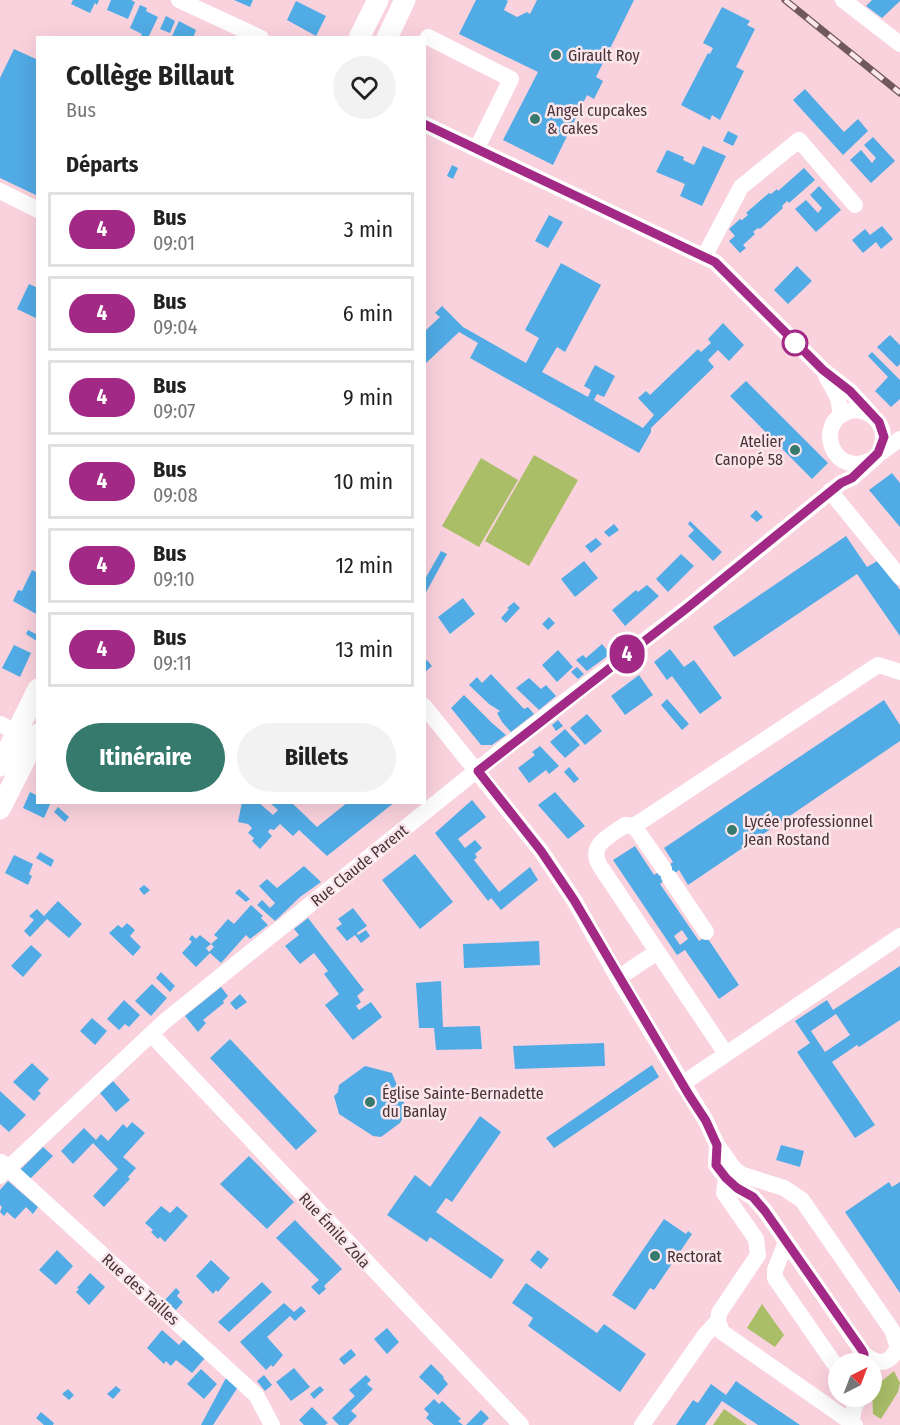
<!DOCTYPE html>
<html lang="fr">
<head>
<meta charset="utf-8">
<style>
	:root { --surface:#fff; --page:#f2f2f2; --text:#222; --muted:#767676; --line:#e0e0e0; --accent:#367a6e }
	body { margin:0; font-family:"Fira Sans Condensed",sans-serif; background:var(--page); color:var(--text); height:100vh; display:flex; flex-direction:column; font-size:22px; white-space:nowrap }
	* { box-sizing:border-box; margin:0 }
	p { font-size:20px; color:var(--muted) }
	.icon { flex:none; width:33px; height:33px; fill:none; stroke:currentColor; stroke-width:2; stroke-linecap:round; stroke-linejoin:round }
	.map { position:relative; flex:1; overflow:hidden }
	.details { position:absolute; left:36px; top:36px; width:390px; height:768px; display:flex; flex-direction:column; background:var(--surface); border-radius:0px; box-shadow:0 6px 24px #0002 }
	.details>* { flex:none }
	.badge { padding:0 12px; border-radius:20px; font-size:21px; line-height:39px }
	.needle { width:39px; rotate:42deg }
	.controls { position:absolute; left:828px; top:1353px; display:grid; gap:12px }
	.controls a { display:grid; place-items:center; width:54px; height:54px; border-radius:50%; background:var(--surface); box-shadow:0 6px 24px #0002; font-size:30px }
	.map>.badge { position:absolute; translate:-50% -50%; box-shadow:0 0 0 3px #fff }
	h2 { padding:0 30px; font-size:22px; line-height:54px }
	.round { display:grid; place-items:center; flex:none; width:63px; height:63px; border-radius:32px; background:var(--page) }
	.overview { display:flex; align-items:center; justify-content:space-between; height:102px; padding:0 30px }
	h1 { font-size:28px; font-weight:700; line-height:45px }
	.button { display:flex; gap:12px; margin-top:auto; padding:12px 30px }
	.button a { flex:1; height:69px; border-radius:36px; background:var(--accent); color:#fff; font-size:24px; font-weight:700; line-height:69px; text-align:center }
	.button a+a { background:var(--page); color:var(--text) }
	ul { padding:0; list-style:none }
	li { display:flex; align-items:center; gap:18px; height:75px; margin:0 12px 9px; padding:0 18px; border:3px solid var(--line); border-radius:0px }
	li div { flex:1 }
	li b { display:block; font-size:22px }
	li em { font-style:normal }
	li .badge { min-width:66px; font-weight:700; text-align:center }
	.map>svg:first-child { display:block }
	.green { fill:#aabe68 }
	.building { fill:#51abe5; fill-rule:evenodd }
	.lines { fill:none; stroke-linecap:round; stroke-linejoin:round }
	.minor { stroke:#fff; stroke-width:16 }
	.major { stroke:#fff; stroke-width:21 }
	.rail-casing { stroke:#70585e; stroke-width:7 }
	.rail { stroke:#fae6eb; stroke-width:4.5; stroke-dasharray:14; stroke-linecap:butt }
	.line-casing { stroke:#fff; stroke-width:14 }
	.line { stroke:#a22986; stroke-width:9 }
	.poi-dot { fill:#367a6e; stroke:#fae6eb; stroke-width:2 }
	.stop-dot { fill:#fff; stroke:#a22986; stroke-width:3 }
	.labels { text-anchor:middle; stroke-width:5; stroke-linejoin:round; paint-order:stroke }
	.poi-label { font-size:16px; fill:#473439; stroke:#fae6eb; text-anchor:start }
	.street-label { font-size:16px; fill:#473439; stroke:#fae6eb }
</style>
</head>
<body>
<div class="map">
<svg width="900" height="1425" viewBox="0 0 900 1425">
	<rect width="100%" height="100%" fill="#fad2dd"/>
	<!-- green -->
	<path class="green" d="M534,455L578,480L529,566L485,541Z
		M481,458L518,480L479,547L442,526Z
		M762,1304L784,1335L775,1347L747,1328Z
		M894,1371L900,1383L898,1392L881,1419L873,1414L872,1389Z
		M724,1409L747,1425H713Z"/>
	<!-- building -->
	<path class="building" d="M73,0H99L97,5L95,3L90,13L71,4Z
		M111,0H131L135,2L128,19L107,10Z
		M234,0H253L250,7Z
		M476,0H506L508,1L504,10L517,17L527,12L530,14L537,0H634L596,77L603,81L594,99L587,95L553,165L503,140L538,72L459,34Z
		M872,0H900V1L882,18L866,6Z
		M296,1L326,16L316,36L287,20Z
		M140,5L147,8L146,11L158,17L148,38H140L142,34L130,28Z
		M722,7L750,21L747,25L755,29L736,67L744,71L720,120L712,115L710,120L681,105L708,53L710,54L713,48L703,43Z
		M166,16L175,21L170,33L160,29Z
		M179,21L196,30L193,38L172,36Z
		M14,49L38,60V196L0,178V78Z
		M805,89L844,132L858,119L868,131L843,155L793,100Z
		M728,131L738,136L733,146L723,141Z
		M873,137L895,161L871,183L850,160L861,150L872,163L876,158L864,145Z
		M703,146L726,156L702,206L680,196L685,184L656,172L667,150L684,157L683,160L694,165Z
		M452,165L458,168L453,179L447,176Z
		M804,168L815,180L789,203L787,201L782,206L783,208L760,229L758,228L753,232L755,234L743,245L746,248L740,253L729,241L735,236L729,229L740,219L742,220L748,215L746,213L769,193L771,194L777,189L778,191Z
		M819,186L841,210L816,232L795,209L806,200L818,213L822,208L810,195Z
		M549,215L563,222L548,248L535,241Z
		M882,226L893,239L881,249L876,242L863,253L852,240L865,229L870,235Z
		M561,263L601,285L565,352L557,347L542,372L588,397L591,390L584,386L595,365L615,376L604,397L597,394L594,400L643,428L654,415L638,398L646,391L650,395L698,349L701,352L711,343L708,339L723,323L744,345L729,361L718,350L708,360L714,367L651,428V432L639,453L470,358L478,343L459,332L424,365V332L440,317L435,313L442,306L463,327L526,363L539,338L525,330Z
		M797,266L812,281L788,304L774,290Z
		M29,284L38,288V319L17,309Z
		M890,335L900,345V364L897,367L877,347Z
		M872,352L900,380V399L891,407L875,391L888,377L868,356Z
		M746,381L828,463L812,479L730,396Z
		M892,473L900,483V527L869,490Z
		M756,510L763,517L757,522L750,516Z
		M690,521L722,552L713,561L688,536L694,530L688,524Z
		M614,524L619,530L609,537L604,532Z
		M846,536L867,567L879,560L900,590V636L857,574L734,657L713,627Z
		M596,538L602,544L591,553L585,546Z
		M441,551L447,554L424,596V581Z
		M681,554L694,566L668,592L656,579Z
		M584,561L598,578L575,597L561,579Z
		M32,570L38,573V615L13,601L18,590L22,591Z
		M647,585L659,596L625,626L612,610L636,590L638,592Z
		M463,598L475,614L450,634L438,617Z
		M514,602L520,608L506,623L501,618L509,609L507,608Z
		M549,617L555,623L548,630L542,624Z
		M28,630L38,635V642L26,634Z
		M602,644L610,654L587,671L576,660L583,655L586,658Z
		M14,645L31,653L20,677L2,668Z
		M670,649L684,667L694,660L722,698L700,714L672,676L667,680L654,662Z
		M558,650L573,667L557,682L542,665Z
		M427,660L432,666L424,673V662Z
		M577,667L584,674L578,679L571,672Z
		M491,674L524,709L528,707L534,714L511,732L502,722L497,713L500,711L489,704L469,685L477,677L482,683Z
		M639,675L653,695L625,715L611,696Z
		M529,678L541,689L546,685L556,696L539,710L516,688Z
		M464,695L492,723L506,735L492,745H481L451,708Z
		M667,699L689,724L682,730L661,705Z
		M884,700L900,725V741L688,885L679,870L660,884L699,941L706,936L739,985L719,999L685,950L677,955L613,860L635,846L654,875L673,862L664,848ZM682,930L688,939L680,945L674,936Z
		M587,714L602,731L585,745L570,728Z
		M558,720L563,726L556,731L552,725Z
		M565,729L580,745L565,758L550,742Z
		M540,746L559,766L549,774L546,770L529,783L518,768L535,755L532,752Z
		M569,767L579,779L574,783L564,772Z
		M30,792L38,796V802H51L44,818L23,808Z
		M555,792L585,826L568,839L538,805Z
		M472,800L486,817L458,839L465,848L475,840L482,848L475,854L477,857L474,860L499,892L530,867L538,880L501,910L491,898L488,901L435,833Z
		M242,802H258L273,815L278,810L269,802H291L317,827L348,802H395L327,856L299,830L293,836L280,824L274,830L270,829L268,832L272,836L260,849L252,841L254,838L248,833L252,828L248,824L238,822Z
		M58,807L69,817L65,822L54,812Z
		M40,852L54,860L51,867L36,858Z
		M415,854L453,902L420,929L382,880Z
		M14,855L33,864L29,874L32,876L28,885L5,873Z
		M304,866L321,882L300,897L275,921L257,905L262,900L270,908L275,903L259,886L267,879L277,888Z
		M144,885L150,890L144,895L139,889Z
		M239,889L250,899L246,902L235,893Z
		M58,901L82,924L69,938L47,919L30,937L24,931L34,920L29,916L37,909L44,916Z
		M251,905L263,916L261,918L268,925L250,939L246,935L221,963L210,953L196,967L182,953L192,942L189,939L192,935L196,939L200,935L211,944L206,948L209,952L214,947L211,944L218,938L214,935L228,919L234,924Z
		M353,908L367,926L357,933L358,935L366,930L370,936L361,943L355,935L347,941L336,928L342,924L338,919Z
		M308,918L364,990L357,996L361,1002L356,1006L359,1010L371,1002L382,1017L353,1040L325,1005L339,994L324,974L328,971L314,953L300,964L285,946L299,935L294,929Z
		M127,923L135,930L130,936L141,947L133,956L109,933L118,925L122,928Z
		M539,941L540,965L464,968L463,944Z
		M31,945L42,955L23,977L11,966Z
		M900,966V1020L859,1047L857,1045L832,1062L875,1125L855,1138L797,1052L810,1043L795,1021L827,1000L833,1010ZM836,1014L850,1035L825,1052L811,1031Z
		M161,972L175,986L170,992L156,978Z
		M441,981L443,1027L480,1026L482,1049L436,1050L434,1028H419L416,983Z
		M152,984L167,998L151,1016L135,1001Z
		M221,987L228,996L223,1001L224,1003L203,1020L206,1023L198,1032L185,1016Z
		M240,994L247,1002L236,1010L230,1003Z
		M124,1000L140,1015L129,1027L125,1024L119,1030L107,1019Z
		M92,1018L107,1031L95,1045L80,1031Z
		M230,1039L317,1131L296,1150L210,1058Z
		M604,1043L605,1066L515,1069L513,1046Z
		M32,1063L49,1079L38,1091L41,1093L34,1101L13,1082Z
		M652,1065L659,1077L554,1148L546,1138Z
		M365,1066L392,1073L406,1108L401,1111L403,1117L400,1123L381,1137L373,1136L339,1114L334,1096L338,1092L339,1085Z
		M113,1081L130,1100L116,1112L100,1093Z
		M0,1091L26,1115L9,1132L0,1124Z
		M480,1116L501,1132L452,1202L446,1198L436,1212L504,1260L491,1279L430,1237L427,1242L387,1215L415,1175L430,1187Z
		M132,1122L145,1133L123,1157L136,1168L128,1177L130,1179L104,1207L93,1196L118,1169L93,1143L73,1164L61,1151L84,1128L96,1140L101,1134L108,1141L123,1124L127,1128Z
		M781,1145L804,1151L800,1167L776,1160Z
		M43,1147L53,1156L30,1179L20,1170Z
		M249,1156L294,1202L267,1229L220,1184Z
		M8,1181L38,1207L33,1214L26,1207L15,1219L7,1212L4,1216L0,1212L2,1207L0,1205V1190Z
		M889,1182L892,1187L900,1182V1293L845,1212Z
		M161,1206L170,1213L177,1206L188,1216L165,1242L160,1237L158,1239L151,1232L153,1230L145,1223Z
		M664,1219L686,1234L688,1231L692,1234L654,1290L650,1288L635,1310L612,1295Z
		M295,1220L342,1269L324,1286L326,1289L319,1295L311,1287L319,1280L276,1238Z
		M57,1250L73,1266L56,1285L39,1270Z
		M538,1250L549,1259L541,1269L530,1260Z
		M211,1260L230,1278L218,1292L216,1290L213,1294L196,1276Z
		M90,1273L105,1287L89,1305L76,1292L79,1289L77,1288Z
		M262,1282L272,1292L229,1332L218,1322Z
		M526,1283L597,1333L604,1324L646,1354L620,1392L528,1326L533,1318L512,1303Z
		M176,1288L180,1292L177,1296L183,1302L176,1310L165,1300Z
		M284,1303L294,1312L301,1306L306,1311L295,1321L290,1316L267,1337L283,1355L273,1367L271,1365L266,1370L240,1342Z
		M387,1328L399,1342L387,1354L374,1339Z
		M162,1330L179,1345L186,1337L205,1358L192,1373L176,1360L171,1366L166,1361L164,1364L147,1348Z
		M351,1349L356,1355L344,1365L339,1359Z
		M431,1364L444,1377L443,1378L448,1384L438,1395L419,1377Z
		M294,1368L310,1387L291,1401L276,1382Z
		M201,1369L217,1384L204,1399L187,1384Z
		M264,1375L272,1385L265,1391L257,1381Z
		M366,1375L371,1380L367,1384L373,1389L351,1411L357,1416L348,1425H339L332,1418L355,1396L349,1390Z
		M227,1376L238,1387L213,1425H201Z
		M736,1381L753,1393L800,1425H758L722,1401L705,1425H676L693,1400L698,1403L711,1384L726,1395Z
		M116,1386L121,1390L113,1399L107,1394Z
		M320,1386L324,1390L314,1399L310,1394Z
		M68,1389L74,1395L69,1400L62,1394Z
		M434,1399L439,1404L442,1401L461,1419L458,1421L463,1425H434L426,1418L429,1414L424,1409Z
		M312,1407L328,1423L325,1425H304L299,1420Z
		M481,1410L489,1418L482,1425H466Z
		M41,1412L54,1423L53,1425H44L36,1418Z"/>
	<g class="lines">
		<!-- minor -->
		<path class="minor" d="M179,0L261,38
			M843,0L900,44
			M428,37L511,79L477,148
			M424,124L715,262L823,370L850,391L871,414
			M0,191L38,210
			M704,257L741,187L799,140L855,205
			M826,376L838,398L841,415
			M876,456L900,439
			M830,491L900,577
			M424,706L541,851L574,900L618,978L706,1121L717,1145L716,1165L726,1178L737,1188L753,1197L765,1211L864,1354C878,1365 888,1366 898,1348L892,1330L802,1200L784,1188L743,1175L735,1170L717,1145
			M0,724L16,732
			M634,826L664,869
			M669,877L706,932
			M618,978L657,952
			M151,1034L521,1425
			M726,1054L600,866C587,845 610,836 625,825L634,826L878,665L900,672
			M682,1084L900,936
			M1,1162L256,1395L272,1425
			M0,1176L165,1021L517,738L687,608L841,483L852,478L876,457C886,443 886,426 872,416C866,411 857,409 850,411C812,422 833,481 873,459
			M726,1178L724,1193L756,1239L758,1255L719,1313L718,1321L722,1332L855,1425
			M786,1242L775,1270V1278L838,1369
			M642,1425L705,1335L718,1321
			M851,1425L854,1408L860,1396"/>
		<!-- major -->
		<path class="major" d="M359,38L378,0
			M387,38L405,0
			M0,766L38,689
			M0,809L38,734"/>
		<defs>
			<path id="rail" d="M785,0L900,93"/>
		</defs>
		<!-- rail casing -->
		<use href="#rail" class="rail-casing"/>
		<!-- rail -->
		<use href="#rail" class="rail"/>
	</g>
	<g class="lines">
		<defs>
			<path id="line" d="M424,124L715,262L823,370L850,391L879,422L884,437L878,453L852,478L841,483L687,608L478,771L541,851L574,900L689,1095L706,1121L717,1145L716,1165L726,1178L737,1188L753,1197L765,1211L862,1350L864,1354L863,1364"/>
		</defs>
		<!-- line casing -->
		<use href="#line" class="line-casing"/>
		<!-- line -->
		<use href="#line" class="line"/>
	</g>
	<!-- markers -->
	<g class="poi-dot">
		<circle cx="556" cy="55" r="6"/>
		<circle cx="535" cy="119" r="6"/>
		<circle cx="795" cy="450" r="6"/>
		<circle cx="732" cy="830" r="6"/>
		<circle cx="370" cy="1102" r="6"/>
		<circle cx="655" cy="1256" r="6"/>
	</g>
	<circle class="stop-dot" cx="795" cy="343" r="12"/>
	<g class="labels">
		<!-- poi labels -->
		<g class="poi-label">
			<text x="568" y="61">Girault Roy</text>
			<text x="547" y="116">Angel cupcakes<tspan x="547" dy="18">&amp; cakes</tspan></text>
			<text x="783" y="447" text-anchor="end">Atelier<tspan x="783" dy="18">Canopé 58</tspan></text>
			<text x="744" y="827">Lycée professionnel<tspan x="744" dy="18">Jean Rostand</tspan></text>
			<text x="382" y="1099">Église Sainte-Bernadette<tspan x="382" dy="18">du Banlay</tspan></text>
			<text x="667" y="1262">Rectorat</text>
		</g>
		<!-- street labels -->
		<g class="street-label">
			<text transform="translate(359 865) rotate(-39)" y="6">Rue Claude Parent</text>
			<text transform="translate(335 1230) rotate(47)" y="6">Rue Émile Zola</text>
			<text transform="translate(141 1289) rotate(42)" y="6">Rue des Tailles</text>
		</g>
	</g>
</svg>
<div class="controls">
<a><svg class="needle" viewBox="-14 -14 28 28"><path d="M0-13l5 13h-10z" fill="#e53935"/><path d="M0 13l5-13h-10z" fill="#767676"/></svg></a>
</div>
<b class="badge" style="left:627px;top:654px;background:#a22986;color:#fff">4</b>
<section class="details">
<div class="overview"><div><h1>Collège Billaut</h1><p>Bus</p></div><a class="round"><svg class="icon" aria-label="heart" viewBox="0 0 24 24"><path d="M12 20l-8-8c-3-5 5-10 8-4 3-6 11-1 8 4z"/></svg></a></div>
<h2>Départs</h2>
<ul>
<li><span class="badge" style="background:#a22986;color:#fff">4</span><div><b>Bus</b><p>09:01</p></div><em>3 min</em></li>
<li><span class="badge" style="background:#a22986;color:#fff">4</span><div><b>Bus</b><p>09:04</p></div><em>6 min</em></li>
<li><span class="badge" style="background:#a22986;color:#fff">4</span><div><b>Bus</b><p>09:07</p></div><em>9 min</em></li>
<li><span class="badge" style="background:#a22986;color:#fff">4</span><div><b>Bus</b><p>09:08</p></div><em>10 min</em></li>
<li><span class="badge" style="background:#a22986;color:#fff">4</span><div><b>Bus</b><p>09:10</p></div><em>12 min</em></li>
<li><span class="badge" style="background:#a22986;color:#fff">4</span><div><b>Bus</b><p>09:11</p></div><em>13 min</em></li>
</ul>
<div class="button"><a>Itinéraire</a><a>Billets</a></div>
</section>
</div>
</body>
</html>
